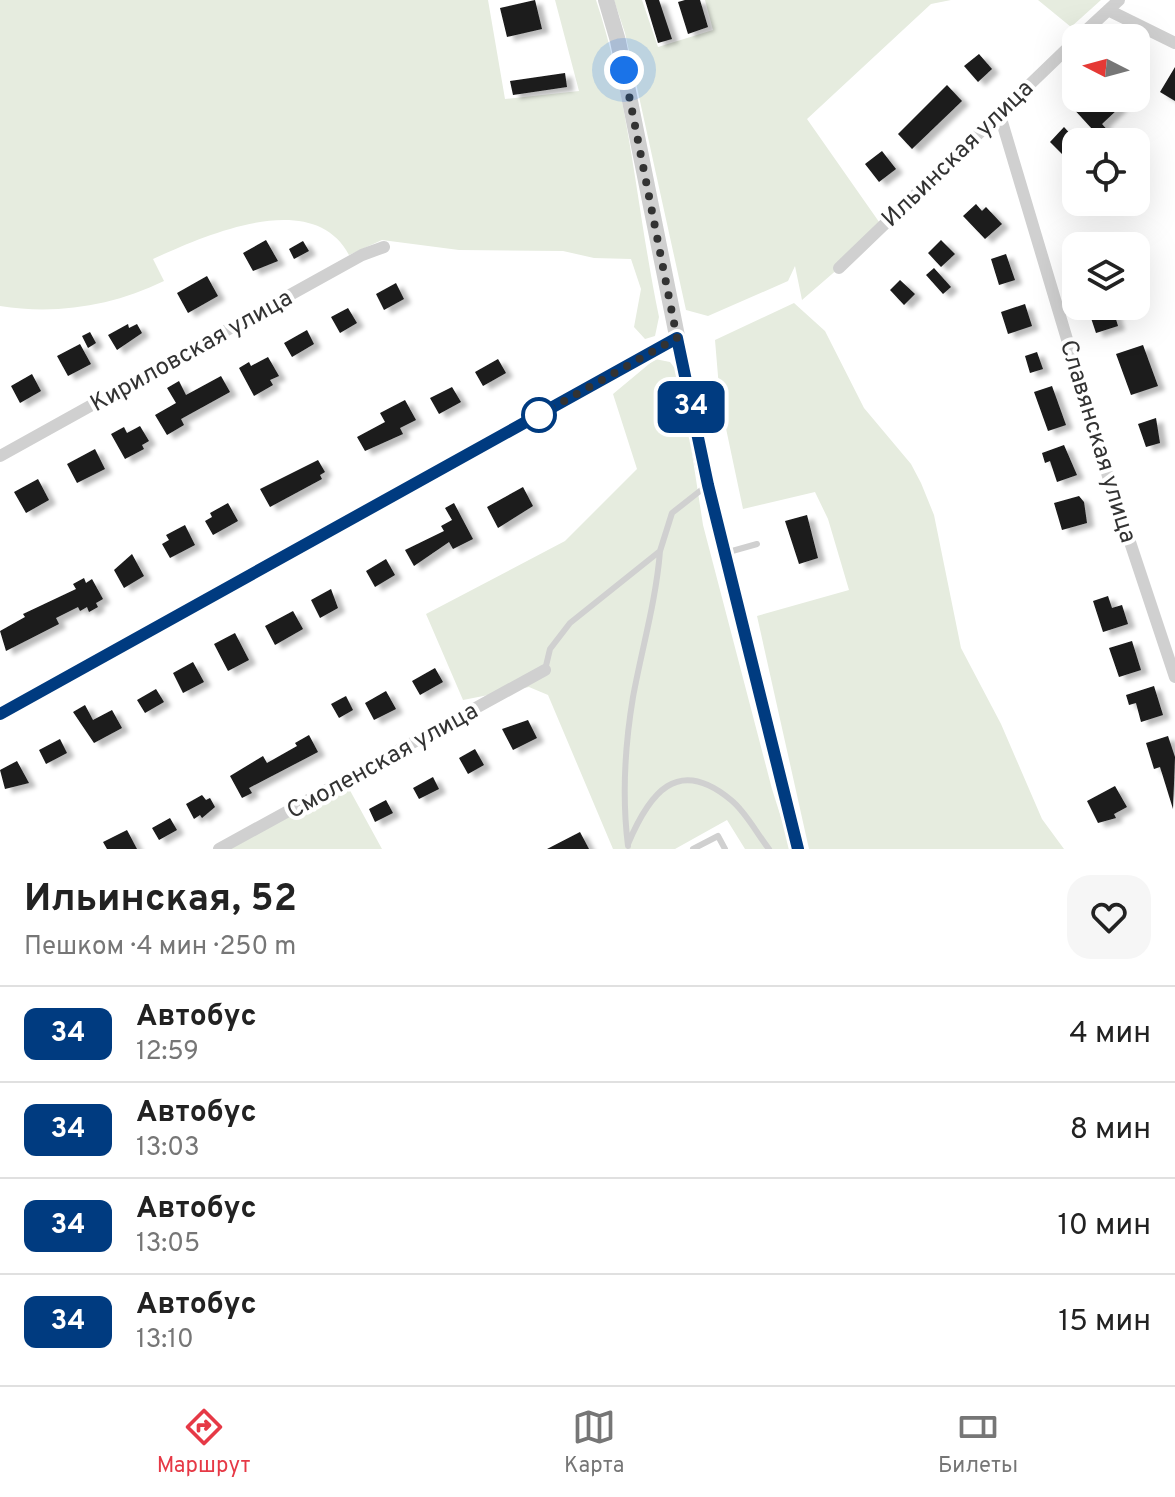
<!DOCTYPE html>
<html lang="ru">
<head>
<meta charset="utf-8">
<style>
	:root { --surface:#fff; --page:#f6f6f6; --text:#222; --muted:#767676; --line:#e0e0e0; --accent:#e63946 }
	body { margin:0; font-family:Overpass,sans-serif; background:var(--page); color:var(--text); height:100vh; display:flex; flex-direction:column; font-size:30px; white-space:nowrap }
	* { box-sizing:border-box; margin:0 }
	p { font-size:26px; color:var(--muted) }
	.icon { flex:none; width:44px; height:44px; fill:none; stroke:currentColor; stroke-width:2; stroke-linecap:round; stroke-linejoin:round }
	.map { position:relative; height:849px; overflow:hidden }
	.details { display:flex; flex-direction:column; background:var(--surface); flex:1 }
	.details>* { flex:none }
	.badge { padding:0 16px; border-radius:12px; font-size:28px; line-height:52px }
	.needle { width:52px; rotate:276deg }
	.fabs { position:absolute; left:1062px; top:24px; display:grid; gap:16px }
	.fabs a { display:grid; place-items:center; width:88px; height:88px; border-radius:16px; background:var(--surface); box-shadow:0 8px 32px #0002; font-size:40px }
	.you { position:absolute; width:40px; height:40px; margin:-20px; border:6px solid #fff; border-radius:50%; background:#1a73e8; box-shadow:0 0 0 12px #1a73e833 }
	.map>.badge { position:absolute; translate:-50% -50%; box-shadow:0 0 0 4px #fff }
	.round { display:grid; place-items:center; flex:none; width:84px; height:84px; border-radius:24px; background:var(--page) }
	.overview { display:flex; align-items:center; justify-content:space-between; height:136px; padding:0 24px }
	h1 { font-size:38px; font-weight:700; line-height:60px }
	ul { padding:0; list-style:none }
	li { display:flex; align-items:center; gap:24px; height:96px; padding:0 24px; border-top:2px solid var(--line) }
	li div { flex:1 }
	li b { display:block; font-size:30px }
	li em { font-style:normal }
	li .badge { min-width:88px; font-weight:700; text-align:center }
	.tab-bar { display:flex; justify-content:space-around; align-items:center; height:112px; border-top:2px solid var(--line); background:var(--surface); font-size:22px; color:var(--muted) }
	.tab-bar a { display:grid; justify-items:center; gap:4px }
	.tab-bar .current { color:var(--accent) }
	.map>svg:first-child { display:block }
	.green { fill:#e6ecdf }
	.building { fill:#1a1a1a; filter:url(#shadow) }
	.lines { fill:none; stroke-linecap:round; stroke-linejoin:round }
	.service { stroke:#d0d0d0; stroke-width:6 }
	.minor { stroke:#d0d0d0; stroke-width:12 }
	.tertiary { stroke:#d0d0d0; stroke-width:16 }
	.line-casing { stroke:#fff; stroke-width:18 }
	.line { stroke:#003b80; stroke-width:12 }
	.walk { stroke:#333; stroke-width:8; stroke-dasharray:0 14.4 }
	.stop-dot { fill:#fff; stroke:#003b80; stroke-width:4 }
	.labels { text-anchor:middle; stroke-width:8; stroke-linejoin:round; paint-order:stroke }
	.street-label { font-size:24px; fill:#333; stroke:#fff }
</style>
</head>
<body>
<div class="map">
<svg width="1175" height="849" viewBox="0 0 1175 849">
	<defs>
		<filter id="shadow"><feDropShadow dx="7" dy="4" stdDeviation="2" flood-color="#0004"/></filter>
	</defs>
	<rect width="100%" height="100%" fill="#fff"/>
	<!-- green -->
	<path class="green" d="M0,0H488L505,99L579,91L555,0H596C630,102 637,212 659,317L655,336L645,339L634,327L641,289L631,259L594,258L563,251L459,250L382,240L349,255C313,187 206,235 153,259L164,281C113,306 56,315 0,306Z
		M614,0H642L658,47L713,30L705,0H951L931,4L807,119L884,229L802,300L795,266L788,281L708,316L686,310L625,33Z
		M1038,0H1101L1071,27Z
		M794,303L825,331L864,408L911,464L921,483L934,515L961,648L1001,724L1042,819L1064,849H809L757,616L849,590L828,519L815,492L743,509L720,400L715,340Z
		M655,359L670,362L680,375L703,525L772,789L791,849H745L727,820L675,849H613L548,695L529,687L463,700L426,614L565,541L637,469L613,394Z
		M347,785L382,849H230Z"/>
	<!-- building -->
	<path class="building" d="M535,0L542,29L507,37L500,8Z
		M645,0H659L672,39L658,43Z
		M685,0H700L708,27L688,34L678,2Z
		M979,54L992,69L978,82L964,66Z
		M1175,67V101L1160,92Z
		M565,73L567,87L513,95L510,81Z
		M947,85L962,101L912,149L898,134Z
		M1096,98H1111L1120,107L1102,124L1118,142H1104L1071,106L1078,99L1086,108Z
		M1064,127L1076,140V152L1068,160L1050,142Z
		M882,151L896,169L879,182L865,164Z
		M976,204L982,211L986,207L1002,224L985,239L963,216Z
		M266,240L278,261L253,271L243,253Z
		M941,240L955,254L941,267L928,253Z
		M303,241L309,251L294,259L289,249Z
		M1006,254L1015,280L999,285L991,259Z
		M934,268L951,287L943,294L926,275Z
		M207,276L218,296L188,313L177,293Z
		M900,280L915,294L904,305L890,290Z
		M396,283L404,299L384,310L376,294Z
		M1025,304L1032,326L1008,334L1001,312Z
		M1087,306H1112L1118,326L1096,333Z
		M348,308L357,323L340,333L331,317Z
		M128,324L129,328L137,324L142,333L117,350L108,335Z
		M307,330L314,344L292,357L284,343Z
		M90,332L96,343L88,348L82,336Z
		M80,344L91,364L68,376L57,356Z
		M1143,345L1158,386L1131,395L1116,354Z
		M1037,352L1043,369L1030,373L1025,356Z
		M268,357L279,376L270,380L273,385L254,396L239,368L249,362L251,366Z
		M498,359L506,373L483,386L475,372Z
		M32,374L41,391L20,403L11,386Z
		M221,376L230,392L181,419L184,425L167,435L155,415L176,403L167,388L179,381L186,395Z
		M1052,386L1066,425L1048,431L1034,392Z
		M452,387L461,402L439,414L430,398Z
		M405,400L416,420L400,428L403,434L365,451L357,437L385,422L380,413Z
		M1156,418L1160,443L1146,447L1138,424Z
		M140,426L149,441L142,445L144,449L125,459L111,434L124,427L127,433Z
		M1064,445L1077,475L1057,482L1050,461L1045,463L1042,453Z
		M95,449L105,469L77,483L67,464Z
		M318,460L325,472L320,475L322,479L270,507L260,489Z
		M38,479L49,500L26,513L14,492Z
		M523,487L533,506L498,528L487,507Z
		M1079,496L1084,502L1087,523L1062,530L1054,503Z
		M228,503L238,521L213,535L205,521L212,517L210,513Z
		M454,503L473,539L453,549L449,542L414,566L405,550L444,531L441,526L452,520L445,508Z
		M807,515L818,558L799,564L785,521Z
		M185,525L195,545L170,558L162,544L169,540L166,535Z
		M132,554L144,576L124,588L114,570Z
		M386,559L395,575L375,587L366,571Z
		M84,578L86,583L92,579L103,599L96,603L98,607L89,612L87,607L80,611L78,607L56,618L59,624L6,651L0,631L25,617L23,614L76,589L73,584Z
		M331,589L338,608L320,618L311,600Z
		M1108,596L1112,608L1122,605L1128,624L1103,632L1093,601Z
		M293,611L303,629L275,645L265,626Z
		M235,633L249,660L228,671L214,644Z
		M1132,641L1141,670L1119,677L1109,648Z
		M193,662L204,682L183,693L173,673Z
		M435,668L443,682L420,695L412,681Z
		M1154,686L1163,715L1141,722L1136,703L1129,705L1126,695Z
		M156,689L164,702L145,713L137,700Z
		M386,691L396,709L374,720L365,703Z
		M346,696L353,710L339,718L331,704Z
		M85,705L93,720L112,710L122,728L94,743L73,712Z
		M528,720L537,738L513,750L502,729Z
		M309,735L318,752L249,788L252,793L242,798L230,776L263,756L267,763L297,746L295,743Z
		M1168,736L1175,757L1173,809L1160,767L1154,769L1146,743Z
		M60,739L67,753L46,764L39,750Z
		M475,749L484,765L468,774L459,758Z
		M17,761L29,783L5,789L0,770Z
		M433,777L439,789L419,799L413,788Z
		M1115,786L1127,807L1114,814L1116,818L1098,823L1087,801Z
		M202,795L206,800L210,798L215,807L202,818L200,815L194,819L186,804Z
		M386,800L393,813L375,822L369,809Z
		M170,818L177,830L159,840L152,828Z
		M127,830L137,849H107L103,842Z
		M580,832L589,849H547Z"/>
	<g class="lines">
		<!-- service -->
		<path class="service" d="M725,553L757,544
			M545,670L550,649L570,623L660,551L672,513L705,487
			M628,844C649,794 677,755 731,800C746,812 757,834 769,849
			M628,846C622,798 625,745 633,697C642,648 656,601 660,551
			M693,849L718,836L725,849"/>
		<!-- minor -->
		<path class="minor" d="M1108,10L1175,43
			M1078,38L1119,0
			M999,112L1107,473L1175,677
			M839,268L1076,40
			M0,456L362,255L384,247
			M0,714L677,338
			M219,849L545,670"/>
		<!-- tertiary -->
		<path class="tertiary" d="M606,0L618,41L702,461L798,849"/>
	</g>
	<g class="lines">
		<defs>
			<path id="line" d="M0,714L677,338L708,485L798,849"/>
		</defs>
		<!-- line casing -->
		<use href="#line" class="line-casing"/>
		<!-- line -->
		<use href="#line" class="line"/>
		<!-- walk -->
		<path class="walk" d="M539,415L677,338L624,70"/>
	</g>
	<!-- markers -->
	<circle class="stop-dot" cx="539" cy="415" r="16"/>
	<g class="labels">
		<!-- street labels -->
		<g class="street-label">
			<text transform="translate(957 153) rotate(-44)" y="8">Ильинская улица</text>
			<text transform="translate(191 350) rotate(-29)" y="8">Кириловская улица</text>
			<text transform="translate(1099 441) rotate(73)" y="8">Славянская улица</text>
			<text transform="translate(382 760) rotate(-29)" y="8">Смоленская улица</text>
		</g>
	</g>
</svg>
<div class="fabs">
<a><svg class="needle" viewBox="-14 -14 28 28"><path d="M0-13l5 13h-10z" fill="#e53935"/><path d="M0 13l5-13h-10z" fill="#767676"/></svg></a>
<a><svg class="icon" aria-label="locate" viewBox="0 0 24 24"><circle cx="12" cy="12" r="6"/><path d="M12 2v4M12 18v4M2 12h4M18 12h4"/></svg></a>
<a><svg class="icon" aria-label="layers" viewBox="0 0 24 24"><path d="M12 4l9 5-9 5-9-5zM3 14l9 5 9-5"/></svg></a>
</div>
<div class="you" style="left:624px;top:70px"></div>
<b class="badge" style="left:691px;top:407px;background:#003b80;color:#fff">34</b>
</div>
<section class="details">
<div class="overview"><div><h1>Ильинская, 52</h1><p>Пешком · 4 мин · 250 m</p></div><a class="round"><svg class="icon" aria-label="heart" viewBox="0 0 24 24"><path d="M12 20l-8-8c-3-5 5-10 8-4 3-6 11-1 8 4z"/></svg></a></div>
<ul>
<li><span class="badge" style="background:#003b80;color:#fff">34</span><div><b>Автобус</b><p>12:59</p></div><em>4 мин</em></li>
<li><span class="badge" style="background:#003b80;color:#fff">34</span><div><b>Автобус</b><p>13:03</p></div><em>8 мин</em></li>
<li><span class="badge" style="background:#003b80;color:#fff">34</span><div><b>Автобус</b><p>13:05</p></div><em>10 мин</em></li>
<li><span class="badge" style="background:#003b80;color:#fff">34</span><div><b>Автобус</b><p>13:10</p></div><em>15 мин</em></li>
</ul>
</section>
<nav class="tab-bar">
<a class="current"><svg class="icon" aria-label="directions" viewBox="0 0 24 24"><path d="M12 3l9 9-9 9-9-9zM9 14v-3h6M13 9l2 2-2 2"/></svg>Маршрут</a>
<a><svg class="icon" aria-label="map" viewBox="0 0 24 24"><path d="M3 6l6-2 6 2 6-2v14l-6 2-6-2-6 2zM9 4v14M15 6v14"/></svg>Карта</a>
<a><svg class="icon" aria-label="tickets" viewBox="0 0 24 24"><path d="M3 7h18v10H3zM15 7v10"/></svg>Билеты</a>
</nav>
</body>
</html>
